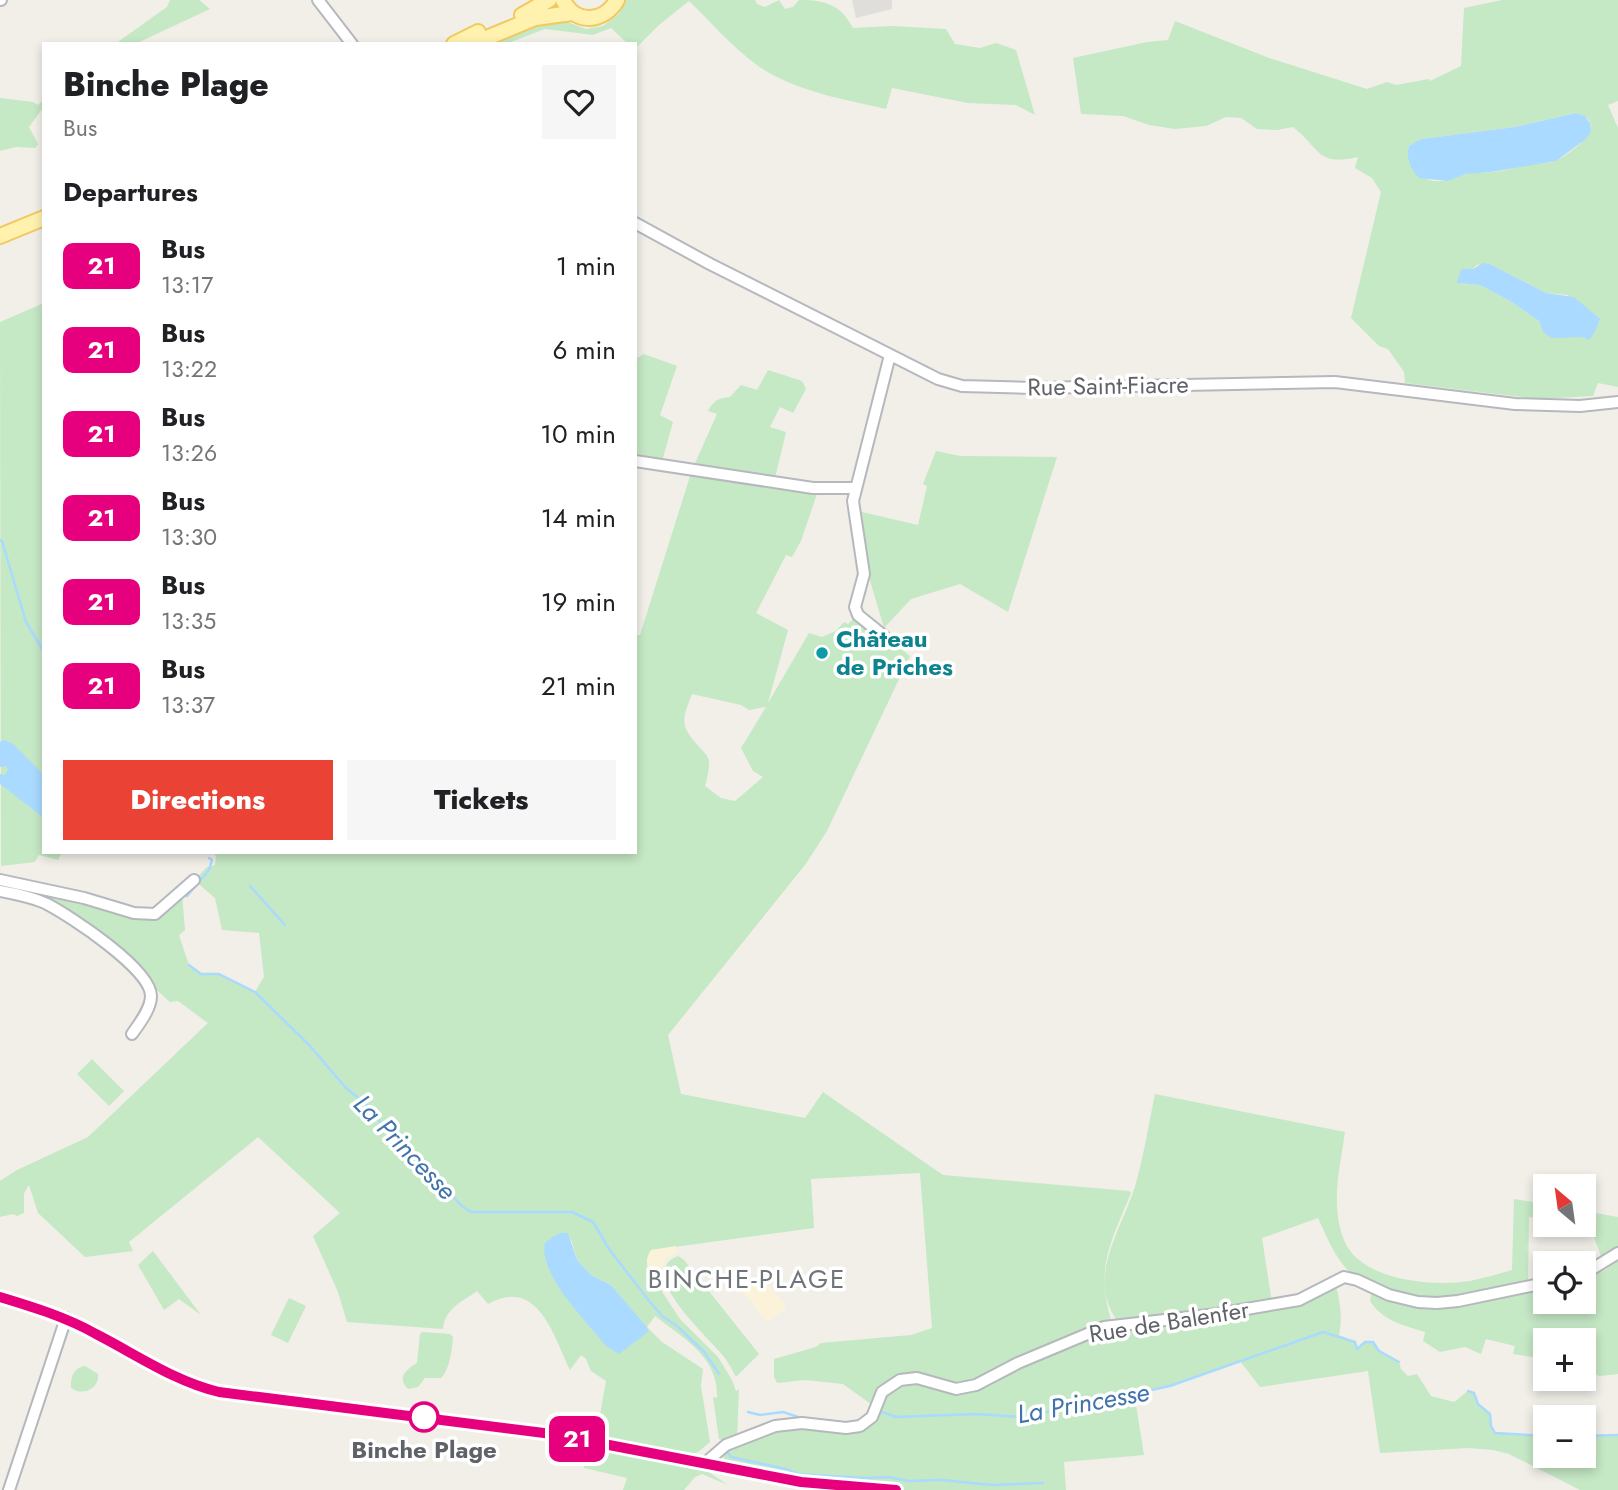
<!DOCTYPE html>
<html lang="en">
<head>
<meta charset="utf-8">
<style>
	:root { --surface:#fff; --page:#f6f6f6; --text:#202124; --muted:#757577; --accent:#ea4335 }
	body { margin:0; font-family:Jost,sans-serif; background:var(--page); color:var(--text); height:100vh; display:flex; flex-direction:column; font-size:26px; white-space:nowrap }
	* { box-sizing:border-box; margin:0 }
	p { font-size:23px; color:var(--muted) }
	.icon { flex:none; width:38px; height:38px; fill:none; stroke:currentColor; stroke-width:2; stroke-linecap:round; stroke-linejoin:round }
	.map { position:relative; flex:1; overflow:hidden }
	.drawer { position:absolute; left:42px; top:42px; width:595px; height:812px; display:flex; flex-direction:column; background:var(--surface); border-radius:0px; box-shadow:0 4px 10px #0003 }
	.drawer>* { flex:none }
	.badge { padding:0 14px; border-radius:10px; font-size:24px; line-height:46px }
	.needle { width:46px; rotate:331deg }
	.fabs { position:absolute; left:1533px; top:1174px; display:grid; gap:14px }
	.fabs a { display:grid; place-items:center; width:63px; height:63px; border-radius:0px; background:var(--surface); box-shadow:0 4px 10px #0003; font-size:35px }
	.map>.badge { position:absolute; translate:-50% -50%; box-shadow:0 0 0 4px #fff }
	h2 { padding:0 21px; font-size:26px; line-height:63px }
	.round { display:grid; place-items:center; flex:none; width:74px; height:74px; border-radius:0px; background:var(--page) }
	.head { display:flex; align-items:center; justify-content:space-between; height:119px; padding:0 21px }
	h1 { font-size:33px; font-weight:800; line-height:52px }
	.button { display:flex; gap:14px; margin-top:auto; padding:14px 21px }
	.button a { flex:1; height:80px; border-radius:0px; background:var(--accent); color:#fff; font-size:28px; font-weight:800; line-height:80px; text-align:center }
	.button a+a { background:var(--page); color:var(--text) }
	ul { padding:0; list-style:none }
	li { display:flex; align-items:center; gap:21px; height:84px; padding:0 21px }
	li div { flex:1 }
	li b { display:block; font-size:26px }
	li em { font-style:normal }
	li .badge { min-width:77px; font-weight:700; text-align:center }
	.map>svg:first-child { display:block }
	.industrial { fill:#e0deda }
	.green { fill:#c5e8c5; fill-rule:evenodd }
	.sand { fill:#fbf3d9 }
	.water { fill:#aadaff }
	.lines { fill:none; stroke-linecap:round; stroke-linejoin:round }
	.stream { stroke:#aadaff; stroke-width:2.5 }
	.minor-casing { stroke:#b5b8bc; stroke-width:14 }
	.major-casing { stroke:#f2c960; stroke-width:18 }
	.minor { stroke:#fff; stroke-width:10 }
	.major { stroke:#fff2af; stroke-width:14 }
	.line-casing { stroke:#fff; stroke-width:16 }
	.line { stroke:#e6007e; stroke-width:10 }
	.culture-dot { fill:#0f9aa8; stroke:#fff; stroke-width:2.5 }
	.stop-dot { fill:#fff; stroke:#e6007e; stroke-width:3.5 }
	.labels { text-anchor:middle; stroke-width:7; stroke-linejoin:round; paint-order:stroke }
	.street-label { font-size:24px; fill:#5f6368; stroke:#fff }
	.culture-label { font-size:24px; font-weight:bold; fill:#0d838f; stroke:#fff; text-anchor:start }
	.stop-label { font-size:24px; font-weight:bold; fill:#5f6368; stroke:#fff }
	.water-label { font-size:26px; font-style:italic; fill:#4174aa; stroke:#fff }
	.neighbourhood-label { font-size:26px; letter-spacing:2px; fill:#70757a; stroke:#fff }
</style>
</head>
<body>
<div class="map">
<svg width="1618" height="1490" viewBox="0 0 1618 1490">
	<rect width="100%" height="100%" fill="#f1efe8"/>
	<!-- industrial -->
	<path class="industrial" d="M852,0H892V9L856,18Z"/>
	<!-- green -->
	<path class="green" d="M170,0H199L210,9L135,44H115L167,7Z
		M625,0H755L757,4L765,7L779,0L785,9L793,7L799,0C825,0 840,4 853,28L891,26L946,29L955,44L980,48L996,43L1016,50L1035,115L1016,105L968,103L892,88L886,109C844,99 793,91 757,65C732,47 711,22 689,1L659,25L635,49V44H628L611,28L593,35L545,29L505,44H489L541,22L562,20L586,29L603,26L619,14Z
		M1502,0H1618V101L1608,105L1618,128V387L1598,383L1593,396L1538,399L1405,383L1404,372L1388,349L1379,346L1351,318L1381,192L1372,178L1355,168L1358,157C1316,166 1322,150 1293,127L1277,130L1257,129L1241,118L1226,117L1206,126L1175,129L1149,125L1123,116L1081,114L1073,58L1147,42L1168,40L1175,21L1269,58L1367,89L1387,82L1396,85L1429,79L1430,81L1461,66L1464,8ZM1576,113C1612,123 1573,152 1557,160C1549,164 1539,163 1530,164C1518,166 1505,171 1493,172C1484,173 1474,172 1466,174C1454,177 1448,182 1434,181C1419,179 1404,159 1409,146L1421,139L1515,127ZM1483,264H1490L1546,293L1568,295L1583,337L1543,332L1539,321L1510,301L1480,285L1457,283L1477,265Z
		M0,98L33,102L38,105L44,99V109H42L29,127L38,144L35,148L16,147L0,151Z
		M44,303V852H62L58,860L39,855L35,862L1,866L0,322Z
		M644,354L677,366L660,415L673,422L661,465L635,461V359Z
		M768,370L802,381L806,389L793,413L780,407L770,427L786,432L774,482L819,488L801,541L792,557L786,555L756,613L788,630L768,703L809,633L822,637L836,631L844,622L848,624L858,615L910,656L827,831L805,865L668,1035L681,1094L805,1118L823,1092L943,1175L1129,1191L1131,1193C1110,1244 1094,1270 1113,1326L1292,1301L1335,1282C1340,1301 1343,1316 1339,1335L1355,1342L1357,1348L1365,1342H1373L1379,1351L1399,1362L1401,1369L1408,1376L1417,1374L1431,1396L1454,1402L1468,1391L1474,1393L1478,1404L1490,1414L1491,1426L1495,1433L1545,1436V1456H1584V1436L1618,1435V1490H1580L1509,1454L1493,1450L1469,1448L1380,1453L1368,1371L1260,1387L1240,1361L1170,1386L1123,1394L1136,1405L1144,1455L1064,1462L1066,1490H800L801,1483L725,1463L723,1454L725,1441L719,1439L713,1397L717,1398C719,1357 683,1338 655,1316L647,1327L662,1342L703,1369L701,1386L710,1442L698,1452L688,1455L596,1437L606,1381L591,1371L586,1359L581,1355L570,1370C553,1335 538,1276 488,1304L477,1291C462,1302 445,1308 443,1329L347,1322L338,1292L313,1236L340,1213L258,1137L129,1242L133,1251L85,1257L38,1213L29,1185L24,1193V1213L17,1216L13,1214L0,1217V1181L17,1170L88,1137L208,1023L178,1001L170,1002L141,976L48,905L0,891V880L143,915L182,893L185,930L179,935L189,965L201,974H219L255,992L264,977L259,933L222,930L215,898L194,880L207,867L215,865L216,856L212,852H635V635H640L692,470L717,414L708,411C714,400 719,398 730,397L741,385L757,390ZM692,694L741,705L749,710L766,707L741,748L753,771L763,777L735,801L721,798L705,786C707,779 709,770 709,763C709,757 705,753 701,749C680,726 681,722 692,694ZM920,1173L932,1328L911,1335L821,1343L816,1347L774,1359V1377L777,1383L805,1380L843,1384L875,1407L856,1427L775,1426L737,1439L739,1389L736,1391L732,1380L718,1357L680,1319L653,1278L652,1250L814,1228L811,1179ZM571,1239L577,1260L591,1275L611,1285L647,1327L545,1243Z
		M936,451L960,456L1057,457L1008,612L960,584L911,599L884,628L867,570L862,512L918,525L927,486L923,484Z
		M92,1059L124,1091L109,1106L77,1074Z
		M1155,1094L1345,1132C1340,1167 1330,1205 1344,1240C1360,1281 1433,1287 1470,1281C1484,1278 1498,1274 1512,1270L1514,1199L1545,1204V1219L1529,1217L1528,1285L1449,1300L1402,1297L1354,1276C1336,1261 1328,1239 1318,1218L1262,1238L1272,1303L1117,1320C1085,1277 1124,1226 1136,1183C1144,1154 1149,1123 1155,1094Z
		M1584,1211L1618,1217V1250L1603,1261L1590,1227L1579,1225H1584Z
		M153,1251L201,1315L179,1299L164,1310L138,1265Z
		M678,1256L684,1260L759,1354L736,1377C733,1371 729,1364 725,1358C712,1340 633,1273 678,1256Z
		M1618,1260V1374L1599,1376L1584,1369V1340H1545V1359L1513,1354L1515,1346L1486,1339L1481,1354L1465,1347L1440,1352L1423,1341L1425,1332C1403,1325 1383,1321 1370,1301L1372,1290L1416,1304L1545,1289V1302H1584V1280L1605,1270Z
		M289,1298L306,1306L288,1343L271,1335Z
		M422,1332L450,1334L453,1337C452,1349 450,1369 441,1378H425L418,1387L408,1389C397,1378 405,1370 417,1363L420,1334Z
		M85,1366L98,1374C100,1388 83,1397 71,1388C70,1378 74,1367 85,1366Z
		M593,1444L690,1464L704,1469L728,1485L702,1474L695,1477L684,1490H623L627,1478L584,1468L586,1448Z"/>
	<!-- sand -->
	<path class="sand" d="M676,1246L677,1253C656,1259 661,1278 669,1294C656,1286 639,1266 651,1250Z
		M760,1275L787,1307L768,1322L740,1289Z"/>
	<!-- water -->
	<path class="water" d="M1576,113L1585,116L1590,123L1591,131L1586,139L1556,161L1491,172L1466,174L1447,181L1419,178C1411,170 1405,156 1409,146L1421,139L1515,127Z
		M1483,263L1490,264L1546,293L1574,297L1600,319L1595,332L1589,340L1583,337L1552,338L1543,332L1539,321L1510,301L1480,285L1457,283L1461,269H1473Z
		M4,740L13,744L44,775V818L0,784V774L5,775L8,770L6,766L0,767V742Z
		M562,1233H568L577,1260L591,1275L611,1285L647,1327L648,1332L619,1354L606,1346C587,1322 538,1274 545,1243L554,1236Z"/>
	<g class="lines">
		<!-- stream -->
		<path class="stream" d="M0,540L2,541L26,622L44,652
			M250,886L285,925
			M187,896L209,870L212,860L209,858
			M189,965L201,974H219L255,992L310,1046L346,1088L367,1105L381,1123L388,1125L399,1137L416,1159L463,1207L471,1212H572L593,1222L609,1249L650,1302L662,1316L677,1326L705,1353L719,1374
			M1468,1391L1474,1393L1478,1404L1490,1414L1491,1426L1495,1433L1545,1436
			M879,1411L896,1417L975,1414L1023,1417L1170,1386L1323,1332L1355,1342L1357,1349L1365,1342H1373L1379,1351L1399,1362
			M748,1412L760,1415L783,1412L804,1419
			M1584,1436L1618,1435
			M727,1451L731,1457L786,1469L798,1474L827,1476L867,1478L888,1477L909,1481L942,1480L992,1485L1043,1483"/>
		<defs>
			<path id="minor" d="M0,0H1
				M318,0L352,44
				M635,223L710,264L853,336L938,379L962,386L1033,388L1335,382L1515,404L1580,406L1618,402
				M635,461L813,488H855
				M884,636L858,615L855,607L864,574L853,501L890,355
				M0,880L84,898L134,913L155,914L194,880
				M0,891C16,894 32,897 47,904C70,916 151,969 151,996C151,1009 139,1024 132,1034
				M1584,1274L1618,1253
				M0,1297C33,1307 66,1317 96,1334C137,1355 174,1381 219,1392L552,1434L801,1482L896,1490
				M704,1464L726,1445L775,1426L802,1423L846,1428L860,1426L872,1417L882,1392L900,1380L917,1378L956,1389L976,1385L1018,1363L1104,1327L1217,1314L1299,1300L1344,1277L1357,1280L1389,1295L1418,1302L1437,1303L1458,1301L1545,1283
				M9,1490L66,1318"/>
			<path id="major" d="M563,0C575,25 604,23 617,0
				M522,15L549,0
				M454,44L478,32
				M472,44L535,18L572,13
				M0,236L44,218"/>
		</defs>
		<!-- minor casing -->
		<use href="#minor" class="minor-casing"/>
		<!-- major casing -->
		<use href="#major" class="major-casing"/>
		<!-- minor -->
		<use href="#minor" class="minor"/>
		<!-- major -->
		<use href="#major" class="major"/>
	</g>
	<g class="lines">
		<defs>
			<path id="line" d="M0,1297C33,1307 66,1317 96,1334C137,1355 174,1381 219,1392L552,1434L801,1482L896,1490"/>
		</defs>
		<!-- line casing -->
		<use href="#line" class="line-casing"/>
		<!-- line -->
		<use href="#line" class="line"/>
	</g>
	<!-- markers -->
	<circle class="culture-dot" cx="822" cy="653" r="7"/>
	<circle class="stop-dot" cx="424" cy="1417" r="14"/>
	<g class="labels">
		<!-- street labels -->
		<g class="street-label">
			<text transform="translate(1108 386) rotate(-1)" y="8">Rue Saint-Fiacre</text>
			<text transform="translate(1169 1322) rotate(-9)" y="8">Rue de Balenfer</text>
		</g>
		<!-- culture labels -->
		<g class="culture-label">
			<text x="836" y="647">Château<tspan x="836" dy="28">de Priches</tspan></text>
		</g>
		<!-- stop labels -->
		<g class="stop-label">
			<text x="424" y="1458">Binche Plage</text>
		</g>
		<!-- water labels -->
		<g class="water-label">
			<text transform="translate(405 1147) rotate(46)" y="9">La Princesse</text>
			<text transform="translate(1083 1403) rotate(-10)" y="9">La Princesse</text>
		</g>
		<!-- neighbourhood labels -->
		<g class="neighbourhood-label">
			<text x="747" y="1288">BINCHE-PLAGE</text>
		</g>
	</g>
</svg>
<div class="fabs">
<a><svg class="needle" viewBox="-14 -14 28 28"><path d="M0-13l5 13h-10z" fill="#e53935"/><path d="M0 13l5-13h-10z" fill="#757577"/></svg></a>
<a><svg class="icon" aria-label="locate" viewBox="0 0 24 24"><circle cx="12" cy="12" r="6"/><path d="M12 2v4M12 18v4M2 12h4M18 12h4"/></svg></a>
<a>+</a>
<a>−</a>
</div>
<b class="badge" style="left:577px;top:1439px;background:#e6007e;color:#fff">21</b>
<section class="drawer">
<div class="head"><div><h1>Binche Plage</h1><p>Bus</p></div><a class="round"><svg class="icon" aria-label="heart" viewBox="0 0 24 24"><path d="M12 20l-8-8c-3-5 5-10 8-4 3-6 11-1 8 4z"/></svg></a></div>
<h2>Departures</h2>
<ul>
<li><span class="badge" style="background:#e6007e;color:#fff">21</span><div><b>Bus</b><p>13:17</p></div><em>1 min</em></li>
<li><span class="badge" style="background:#e6007e;color:#fff">21</span><div><b>Bus</b><p>13:22</p></div><em>6 min</em></li>
<li><span class="badge" style="background:#e6007e;color:#fff">21</span><div><b>Bus</b><p>13:26</p></div><em>10 min</em></li>
<li><span class="badge" style="background:#e6007e;color:#fff">21</span><div><b>Bus</b><p>13:30</p></div><em>14 min</em></li>
<li><span class="badge" style="background:#e6007e;color:#fff">21</span><div><b>Bus</b><p>13:35</p></div><em>19 min</em></li>
<li><span class="badge" style="background:#e6007e;color:#fff">21</span><div><b>Bus</b><p>13:37</p></div><em>21 min</em></li>
</ul>
<div class="button"><a>Directions</a><a>Tickets</a></div>
</section>
</div>
</body>
</html>
